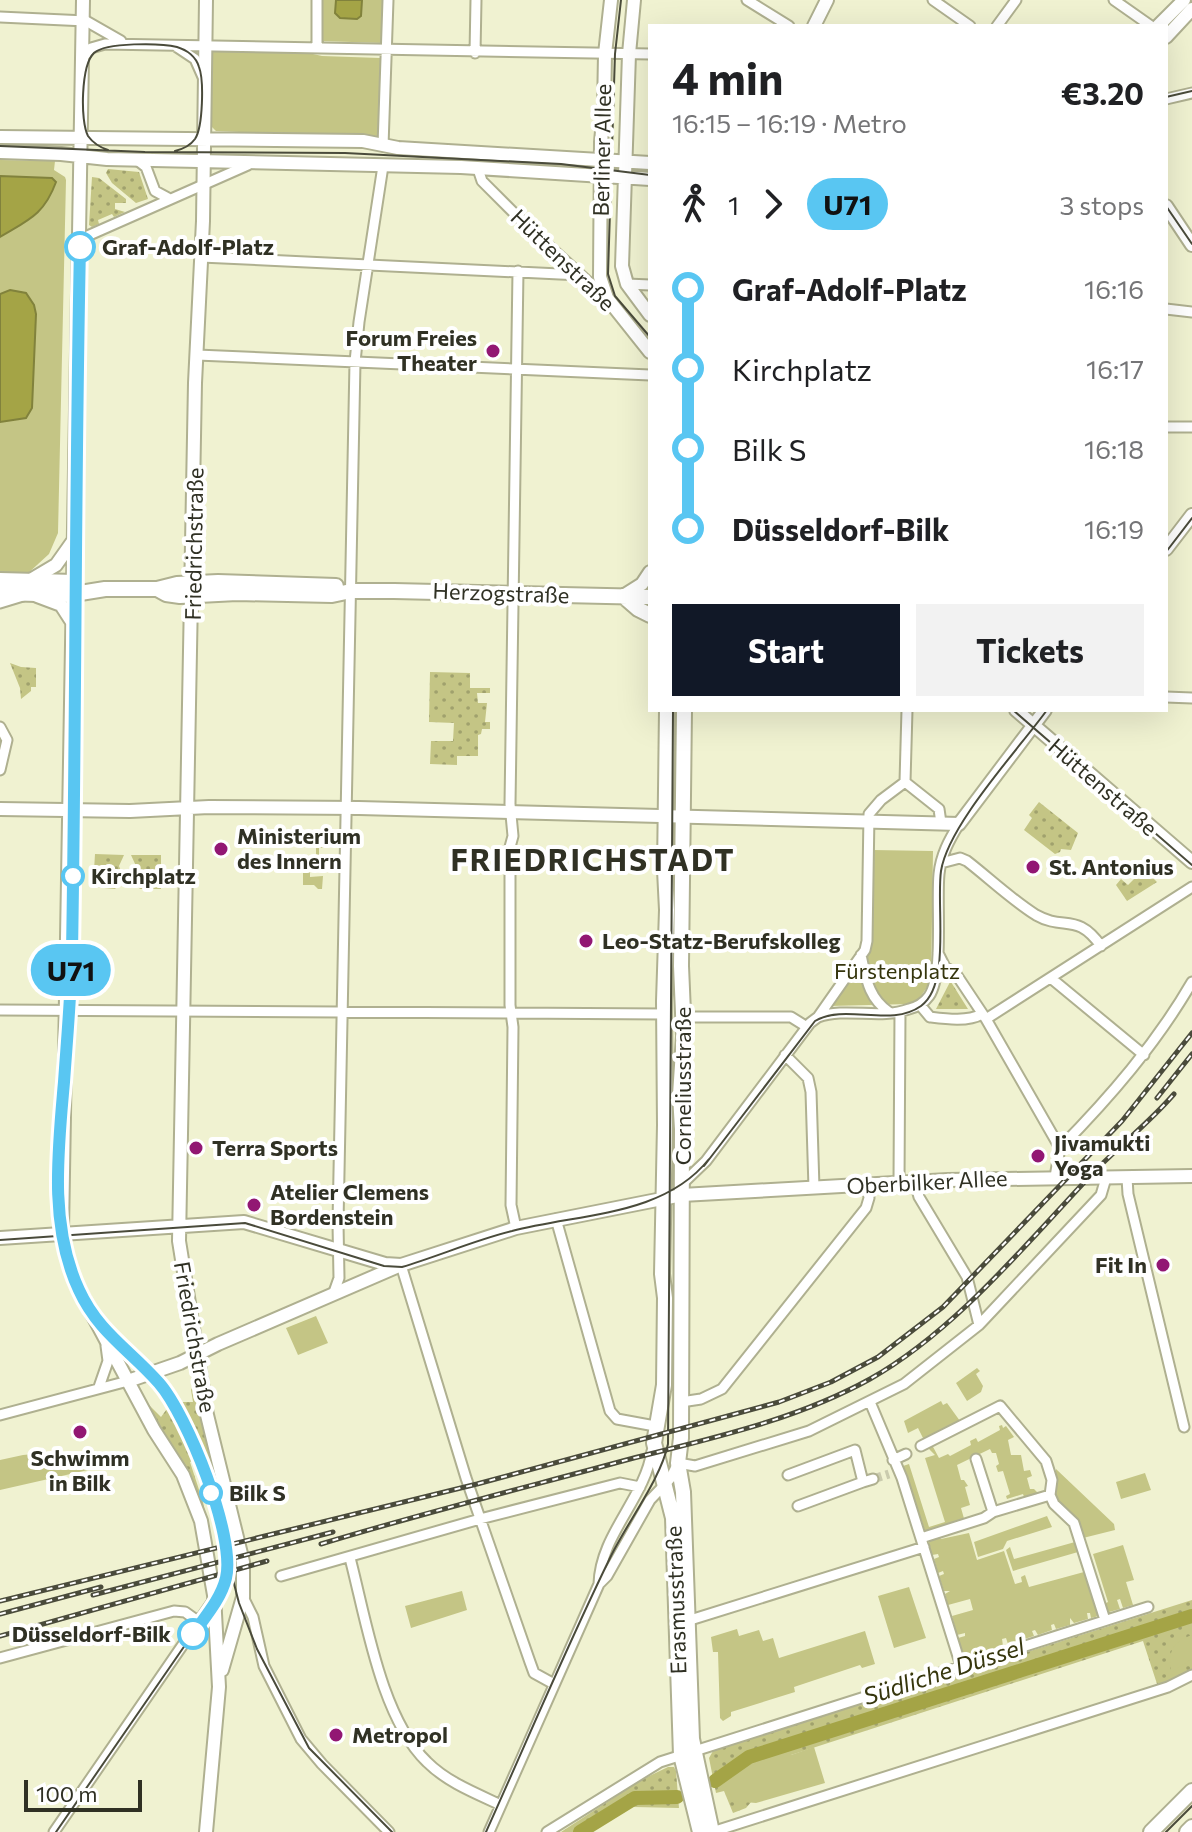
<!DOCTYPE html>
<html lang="en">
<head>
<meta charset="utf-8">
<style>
	:root { --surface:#fff; --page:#f2f2f2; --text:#202124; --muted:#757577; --accent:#111827 }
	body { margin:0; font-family:Commissioner,sans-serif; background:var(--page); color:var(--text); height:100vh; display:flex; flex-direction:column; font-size:30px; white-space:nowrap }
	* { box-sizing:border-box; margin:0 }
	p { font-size:26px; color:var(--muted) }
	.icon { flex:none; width:44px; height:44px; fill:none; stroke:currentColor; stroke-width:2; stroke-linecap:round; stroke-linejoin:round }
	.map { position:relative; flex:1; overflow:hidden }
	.sheet { position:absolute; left:648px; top:24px; width:520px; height:688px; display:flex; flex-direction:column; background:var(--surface); border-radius:0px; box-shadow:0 8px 32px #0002 }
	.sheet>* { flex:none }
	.badge { padding:0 16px; border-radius:26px; font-size:28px; line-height:52px }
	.scale { position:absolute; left:24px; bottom:20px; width:118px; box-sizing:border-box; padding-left:8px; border:4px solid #303124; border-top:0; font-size:22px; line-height:28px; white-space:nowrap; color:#303124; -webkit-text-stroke:6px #fff; paint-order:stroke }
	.map>.badge { position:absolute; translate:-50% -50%; box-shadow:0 0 0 4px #fff }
	.legs { display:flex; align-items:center; gap:12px; height:88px; padding:0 24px; font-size:26px }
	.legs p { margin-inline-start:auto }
	.summary { display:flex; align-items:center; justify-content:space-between; height:136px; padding:0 24px }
	h1 { font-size:44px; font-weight:700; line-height:60px }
	.cta { display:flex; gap:16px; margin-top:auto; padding:16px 24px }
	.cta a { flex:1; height:92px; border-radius:0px; background:var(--accent); color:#fff; font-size:32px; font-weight:700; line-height:92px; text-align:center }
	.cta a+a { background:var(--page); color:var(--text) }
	ul { padding:0 24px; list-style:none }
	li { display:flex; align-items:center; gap:28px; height:80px; font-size:30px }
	li i { display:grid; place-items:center; width:12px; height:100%; margin:0 10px; background:currentColor }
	li i::after { content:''; width:20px; height:20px; margin:-10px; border:6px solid; border-radius:50%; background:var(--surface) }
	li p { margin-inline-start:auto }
	li:first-child i { background:linear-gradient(#0000 50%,currentColor 0) }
	li:last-child i { background:linear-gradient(currentColor 50%,#0000 0) }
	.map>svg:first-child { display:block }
	.grass { fill:url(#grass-dots) }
	.green { fill:#c4c585 }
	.water { fill:#a4a446; stroke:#81823c; stroke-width:2 }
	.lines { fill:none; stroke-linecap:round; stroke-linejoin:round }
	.river { stroke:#a4a446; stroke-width:14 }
	.street-tunnel { stroke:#cacbae; stroke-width:9; stroke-dasharray:9 4.5; stroke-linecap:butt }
	.street-casing { stroke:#afb090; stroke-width:13 }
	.secondary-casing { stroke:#afb090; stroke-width:16 }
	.primary-casing { stroke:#afb090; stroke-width:18 }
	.highway-casing { stroke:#afb090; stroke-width:20 }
	.street { stroke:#fff; stroke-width:9 }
	.secondary { stroke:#fff; stroke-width:12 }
	.primary { stroke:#fff; stroke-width:14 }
	.highway { stroke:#fff; stroke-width:16 }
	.tram { stroke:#4a4b3b; stroke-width:2 }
	.rail-casing { stroke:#4a4b3b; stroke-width:5 }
	.rail { stroke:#fff; stroke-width:2; stroke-dasharray:6; stroke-linecap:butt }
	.line-1-casing { stroke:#fff; stroke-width:18 }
	.line-1 { stroke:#59c6f2; stroke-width:12 }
	.stop-1-dot { fill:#fff; stroke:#59c6f2; stroke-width:4 }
	.poi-dot { fill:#921773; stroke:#fff; stroke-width:3 }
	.labels { text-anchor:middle; stroke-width:8; stroke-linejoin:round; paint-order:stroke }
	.street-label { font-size:22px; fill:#303124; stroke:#fff }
	.stop-label { font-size:22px; font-weight:bold; fill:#303124; stroke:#fff; text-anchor:start }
	.poi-label { font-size:22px; font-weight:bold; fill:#303124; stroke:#fff; text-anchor:start }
	.park-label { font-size:22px; fill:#35350d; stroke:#fff }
	.water-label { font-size:24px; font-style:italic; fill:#36360d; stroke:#fff }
	.district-label { font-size:30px; font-weight:bold; letter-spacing:2px; fill:#303124; stroke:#fff }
</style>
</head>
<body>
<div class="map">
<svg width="1192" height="1832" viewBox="0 0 1192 1832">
	<defs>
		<pattern id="grass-dots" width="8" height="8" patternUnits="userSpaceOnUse" patternTransform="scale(2)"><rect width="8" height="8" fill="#c4c585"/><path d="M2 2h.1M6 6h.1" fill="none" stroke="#a0a16d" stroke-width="1.8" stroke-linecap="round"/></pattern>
	</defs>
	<rect width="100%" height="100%" fill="#f0f2d1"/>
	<!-- grass -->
	<path class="grass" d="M108,169L139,172L148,199L136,203L112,183L106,173Z
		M92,177L99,178L126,199V203H115V209L125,212L114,217L112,214L98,220L99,224L92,227L89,225Z
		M10,663L21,667L36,668V687H31V691L21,699L20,688Z
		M430,672L470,673V688H490V693H477L478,703H487L485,722H490V729H482L481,734L478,735V756H457V765L430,764L431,741H453L454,723L429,722Z
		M1039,802L1078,833L1071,850L1061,849L1060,852L1055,854L1024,830L1032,818L1029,815Z
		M95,854L124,855L119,866L124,879L115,889L93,887Z
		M131,855H161V889H140L131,879L136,866Z
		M1150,869L1157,875L1154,879L1157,882L1127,901L1116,885L1121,879L1128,885L1143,870L1146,873Z
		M950,982H951L968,1009H936Z
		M195,1382L231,1529L228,1530L206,1456L185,1417L180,1416L177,1421L192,1461L190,1462L203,1502L209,1534L195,1487L145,1401L161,1417L172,1402H193L191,1390Z
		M1192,1600V1670L1158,1687L1143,1641L791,1755L746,1808L733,1813L724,1791L716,1793L709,1758L713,1751Z
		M668,1767H674L676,1771L679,1808L634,1807L632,1803L586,1832H561L641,1780Z"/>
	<!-- green -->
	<path class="green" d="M320,0H385L383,43L321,41Z
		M212,51L304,52L322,56L380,58L383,61L379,77L380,138L216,131L211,126Z
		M0,160L55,161L54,170L65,177L66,180L58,533L49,554L25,576H0Z
		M316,841H327V848H319V861H323V866L310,865V877L323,876L322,889H318L314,885H303V861L316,860Z
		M873,850L933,851L931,981L919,999L909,1004L829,1006L872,945Z
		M316,1316L328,1343L298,1355L286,1328Z
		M977,1368L980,1371L976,1374L983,1386L981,1392L967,1401L956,1383Z
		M941,1401L943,1405L947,1403L960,1421L924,1440L918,1428L908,1433L904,1421Z
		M1002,1425L1003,1428L1006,1426L1014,1437L1008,1440L1011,1455H1021L1024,1471L1030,1470L1032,1476L1027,1478L1030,1489H1034L1039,1494L1024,1497L1023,1494L1007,1499L1006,1496L1010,1494L1003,1471L998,1472L996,1466L999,1464L996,1453H992L990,1449L957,1465L961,1480H964L968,1486L965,1487L970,1505L961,1508L965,1522L926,1534L903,1466L909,1464L929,1527L945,1522L925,1458L935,1455L929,1449H922L932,1445L939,1458L948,1454L950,1456L971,1445L970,1441L976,1438L978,1442L1000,1430L999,1426Z
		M55,1452L86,1459L88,1470L0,1490V1460L23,1455Z
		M1056,1469L1114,1524L1115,1530L1083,1538L1075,1519L1056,1500L1054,1491Z
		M1145,1473L1151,1490L1121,1499L1116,1482Z
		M1047,1516L1052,1527L1007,1541L1003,1549L978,1557L974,1542Z
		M969,1533L977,1560L1004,1551L1015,1584L1022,1582L1021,1577L1025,1575L1029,1587L1084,1572L1087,1581L1090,1580L1099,1616L1091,1618L1090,1613H1087L1088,1619L1074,1623L1070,1618V1625L1056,1629L1054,1624L1051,1625L1052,1630L1038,1635L1035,1630L1032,1631L1034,1636L1021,1640L1017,1636V1641L1008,1644L1006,1638L1002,1639L1003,1646L981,1653L977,1647V1654L968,1657L963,1655L958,1638L965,1636V1633L957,1635L952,1616L973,1610L970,1599L948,1605L945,1594L950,1591H944L939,1576L944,1574L943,1571L938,1573L934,1559L939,1557L938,1554L932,1555L928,1543L931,1539L939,1536L941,1539Z
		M1075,1542L1078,1552L1013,1571L1006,1550L1010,1547L1014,1559Z
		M1123,1545L1134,1580L1126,1582L1133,1605L1123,1608L1120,1599L1117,1600L1120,1609L1109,1612L1104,1604L1108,1602L1093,1554Z
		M909,1587L926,1638L894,1648L878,1596Z
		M462,1591L467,1610L411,1628L405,1606Z
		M737,1629L739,1636L759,1630L763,1641L773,1638L779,1658L865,1631L875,1664L862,1668L860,1665L794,1687L795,1692L731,1712V1716L723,1721L720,1718L718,1652H713L711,1637Z
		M1192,1635V1659L1171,1672C1168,1652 1172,1642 1192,1635Z
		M814,1747L825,1783L756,1803L733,1801L724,1782L748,1764L784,1752L791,1755Z"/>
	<!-- water -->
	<path class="water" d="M336,0H362L361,16L357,19L340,18L335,13Z
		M0,176L52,178L56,182C44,215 28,220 0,237Z
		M10,290L26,293L34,305L36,314L32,408L26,418L0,422V294Z"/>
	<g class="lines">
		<!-- river -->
		<path class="river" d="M715,1781L749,1757L1192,1616
			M580,1832L635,1798L677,1797"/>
		<!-- street-tunnel -->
		<path class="street-tunnel" d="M873,1479L889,1474"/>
		<defs>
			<path id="street" d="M317,0V48
				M747,0L789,26
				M933,0L970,26
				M1114,0L1151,26
				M0,17L86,21L121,41
				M997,26L1016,0
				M177,47L195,59L203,77
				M475,53L476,0
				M83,58L91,48L105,44L650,54
				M1166,99L1192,93
				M383,146L388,0
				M137,160L146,167L155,191L168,198
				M481,168L479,172L482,181L527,226L606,298
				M79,236L85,237L248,165
				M201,257L580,275
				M627,284L650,285
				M1166,309L1192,312
				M197,355L650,375
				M1166,427H1192
				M0,603L23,596
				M1166,697L1192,698
				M0,727L7,740L0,770
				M905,782L907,710
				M905,782L939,809L941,823
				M941,863L960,858L967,861C989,878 1012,900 1036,915C1064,931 1077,912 1101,946
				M938,953L945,967L956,974L986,1019L1060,1148L1055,1177
				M861,955C866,977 868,998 889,1012
				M1052,979L1144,1055
				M920,1005L930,1017C946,1019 968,1022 982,1014
				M0,1010L664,1014
				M684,1017H791L807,1027
				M818,1017C847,1007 880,1020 909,1009C917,1007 924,1003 929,996C944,975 936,903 939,874C941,855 949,840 959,824
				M986,1019L1192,887
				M785,1055L808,1078L811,1092L814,1188
				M1060,1148C1110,1097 1156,1044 1192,982
				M1127,1178L1128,1194L1184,1427
				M915,1182L919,1197L967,1277L979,1325
				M899,1183L900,1012
				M681,1185L706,1161L810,1023L818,1017L865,950L867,941L869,814L881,800L905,782
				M556,1219L610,1411L617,1419L655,1426
				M516,1228L511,1205L513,1027L510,1005V847L513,836L510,804L518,271
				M401,1265L466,1478L530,1662L534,1673L554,1684
				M333,1295L339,1278L338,1223L355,362L359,322L383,166
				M99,1387L108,1361L106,1346
				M681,1402L701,1399L722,1389L866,1208L869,1198L868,1185
				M870,1402L902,1478L961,1666
				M0,1415L128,1381
				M921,1446L1000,1406L1046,1461L1052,1480L1050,1495
				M976,1459L993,1512
				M893,1460L906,1454
				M788,1475L855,1450L863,1482L873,1479
				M798,1506L863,1482
				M921,1538L984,1518L993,1512L1050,1495L1054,1504L1074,1523L1105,1620
				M350,1558C366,1619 381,1718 427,1762C447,1782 475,1793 501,1805
				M281,1576L480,1519L620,1483L640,1487
				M599,1584C600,1535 645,1498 652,1451
				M243,1597L253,1617L264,1666L301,1739L322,1764L389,1832
				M687,1621L924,1547
				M0,1658L174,1611L185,1612L199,1622
				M54,1832L215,1598
				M489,1832L599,1584L607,1576L650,1500L670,1479L678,1463L695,1466L809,1431L904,1384L979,1325L1101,1195L1106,1178
				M547,1832L660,1762L1148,1607
				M712,1832L1168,1687L1192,1675"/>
			<path id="secondary" d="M83,0L62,1231L66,1254L76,1284L154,1430L183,1475L201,1521L214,1595L219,1687L206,1832
				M206,0L203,221L195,383L179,1241L207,1415L243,1562V1597L222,1670
				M611,0L605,54L604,110L601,142L600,277L607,298L650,352
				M634,0L629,54L622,266L627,284L650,315
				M814,26L827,0
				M1158,26L1184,0
				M1166,37L1192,9
				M0,137L363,141L398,148L650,163
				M0,152L61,154L107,159L461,167L650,179
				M1166,206L1192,245
				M1166,549L1192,515
				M29,581L56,565L73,541
				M37,596L61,605L72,622
				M623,596L642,584L650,572
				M1016,710L1192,862
				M0,809L130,811L209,807L359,808L959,824L1045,710
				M0,1238L244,1222L385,1264L401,1265L516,1228L682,1195L948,1180L1192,1176
				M128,1381L180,1363L218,1344L401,1265"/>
			<path id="primary" d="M157,589L166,594L180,596L237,593L332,595L351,591H394L650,597
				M74,594L105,589H157L177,584L218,582L336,586
				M623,596L638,609L650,615
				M667,710L665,870L667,910L664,1001L665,1125L662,1274L665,1298L664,1385L654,1443L673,1518L681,1755L700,1832
				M684,710L681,966L684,1036L680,1095L682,1129L681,1438L678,1463L683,1492L692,1739L712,1832
				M1151,1832L1192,1791
				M1187,1832L1192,1827"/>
			<path id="highway" d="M0,581L74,583
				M0,592L74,594"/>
		</defs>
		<!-- street casing -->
		<use href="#street" class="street-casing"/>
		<!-- secondary casing -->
		<use href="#secondary" class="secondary-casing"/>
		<!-- primary casing -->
		<use href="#primary" class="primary-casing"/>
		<!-- highway casing -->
		<use href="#highway" class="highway-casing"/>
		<!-- street -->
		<use href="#street" class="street"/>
		<!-- secondary -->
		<use href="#secondary" class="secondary"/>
		<!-- primary -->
		<use href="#primary" class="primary"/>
		<!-- highway -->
		<use href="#highway" class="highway"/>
		<!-- tram -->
		<path class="tram" d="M621,0L615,54L608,274L615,296L650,337
			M1166,97L1192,91
			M0,146L145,152L345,153L561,164L650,175
			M108,150C99,147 93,143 88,136C80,121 81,65 94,53C106,42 161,43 177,47C187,50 196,57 199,67C204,80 203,127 195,139C190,146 183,149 175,151
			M1166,206L1192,244
			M1166,552L1192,518
			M1013,710L1192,865
			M704,1166L815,1021C846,1003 890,1028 921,1006C951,985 936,905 941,871C948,825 1018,750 1047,710
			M0,1240L245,1223L384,1266L402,1267C439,1256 475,1240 512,1231C579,1213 663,1217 709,1159
			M183,1419L205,1472L239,1603L257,1649L309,1748L392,1832
			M56,1832L219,1596L228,1568
			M486,1832C527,1741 566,1648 610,1558C626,1524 661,1479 668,1444L673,710
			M1166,1832L1192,1806"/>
		<defs>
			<path id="rail" d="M1157,1098L1192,1054
				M321,1544C423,1513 527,1487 630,1459C712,1438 796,1420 870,1379C954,1332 1026,1244 1092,1174C1118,1147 1149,1123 1174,1094
				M93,1595L333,1532
				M0,1601L477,1484L779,1402L831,1382L878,1357L943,1307L1122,1121L1192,1033
				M0,1614L101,1587
				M0,1636L267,1561"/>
		</defs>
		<!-- rail casing -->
		<use href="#rail" class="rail-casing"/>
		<!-- rail -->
		<use href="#rail" class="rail"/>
	</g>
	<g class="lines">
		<defs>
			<path id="line-1" d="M80,247C75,482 76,717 72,952C71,995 67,1039 64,1082C58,1151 49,1226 79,1290C98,1332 130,1350 159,1383C187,1415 236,1536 226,1578C221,1599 205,1617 193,1634"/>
		</defs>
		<!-- line-1 casing -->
		<use href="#line-1" class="line-1-casing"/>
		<!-- line-1 -->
		<use href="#line-1" class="line-1"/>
	</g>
	<!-- markers -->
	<g class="stop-1-dot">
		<circle cx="80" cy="247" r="14"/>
		<circle cx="73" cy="876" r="10"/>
		<circle cx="211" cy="1493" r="10"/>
		<circle cx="193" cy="1634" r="14"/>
	</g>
	<g class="poi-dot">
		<circle cx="493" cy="351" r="8"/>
		<circle cx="221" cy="849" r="8"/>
		<circle cx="1033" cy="867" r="8"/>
		<circle cx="586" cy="941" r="8"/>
		<circle cx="196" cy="1148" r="8"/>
		<circle cx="1038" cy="1156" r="8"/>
		<circle cx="254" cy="1205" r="8"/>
		<circle cx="1163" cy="1265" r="8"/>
		<circle cx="80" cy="1432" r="8"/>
		<circle cx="336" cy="1735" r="8"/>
	</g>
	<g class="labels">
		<!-- street labels -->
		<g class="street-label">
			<text transform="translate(602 150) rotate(-89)" y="8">Berliner Allee</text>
			<text transform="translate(563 260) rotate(44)" y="8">Hüttenstraße</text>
			<text transform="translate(194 544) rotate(-89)" y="8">Friedrichstraße</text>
			<text transform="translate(501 593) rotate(2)" y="8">Herzogstraße</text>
			<text transform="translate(1103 787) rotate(41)" y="8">Hüttenstraße</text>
			<text transform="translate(683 1086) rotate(-90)" y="8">Corneliusstraße</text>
			<text transform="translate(927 1182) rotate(-3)" y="8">Oberbilker Allee</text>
			<text transform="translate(195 1337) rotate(80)" y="8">Friedrichstraße</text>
			<text transform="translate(676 1600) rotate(-92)" y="8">Erasmusstraße</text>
		</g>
		<!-- stop labels -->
		<g class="stop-label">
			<text x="102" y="255">Graf-Adolf-Platz</text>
			<text x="91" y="884">Kirchplatz</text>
			<text x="229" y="1501">Bilk S</text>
			<text x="171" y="1642" text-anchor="end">Düsseldorf-Bilk</text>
		</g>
		<!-- poi labels -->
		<g class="poi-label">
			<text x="477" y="346" text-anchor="end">Forum Freies<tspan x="477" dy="25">Theater</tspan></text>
			<text x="237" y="844">Ministerium<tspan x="237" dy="25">des Innern</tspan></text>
			<text x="1049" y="875">St. Antonius</text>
			<text x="602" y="949">Leo-Statz-Berufskolleg</text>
			<text x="1054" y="1151">Jivamukti<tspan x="1054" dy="25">Yoga</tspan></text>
			<text x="212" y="1156">Terra Sports</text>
			<text x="270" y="1200">Atelier Clemens<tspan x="270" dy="25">Bordenstein</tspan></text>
			<text x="1147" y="1273" text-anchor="end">Fit In</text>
			<text x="80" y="1466" text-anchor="middle">Schwimm<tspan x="80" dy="25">in Bilk</tspan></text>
			<text x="352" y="1743">Metropol</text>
		</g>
		<!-- park labels -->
		<g class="park-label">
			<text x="897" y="979">Fürstenplatz</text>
		</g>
		<!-- water labels -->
		<g class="water-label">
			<text transform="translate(944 1672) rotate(-18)" y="8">Südliche Düssel</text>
		</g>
		<!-- district labels -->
		<g class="district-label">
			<text x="593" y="871">FRIEDRICHSTADT</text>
		</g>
	</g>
</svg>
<div class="scale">100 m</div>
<b class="badge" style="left:71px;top:970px;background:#59c6f2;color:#111">U71</b>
<section class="sheet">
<div class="summary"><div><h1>4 min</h1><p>16:15 – 16:19 · Metro</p></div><b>€3.20</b></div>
<div class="legs"><svg class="icon" aria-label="walk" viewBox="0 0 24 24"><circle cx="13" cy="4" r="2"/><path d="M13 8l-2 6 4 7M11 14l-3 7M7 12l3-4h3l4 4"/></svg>1<svg class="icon" aria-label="forward" viewBox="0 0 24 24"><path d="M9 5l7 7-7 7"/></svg><b class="badge" style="background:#59c6f2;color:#111">U71</b><p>3 stops</p></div>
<ul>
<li><i style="color:#59c6f2"></i><b>Graf-Adolf-Platz</b><p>16:16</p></li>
<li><i style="color:#59c6f2"></i><span>Kirchplatz</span><p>16:17</p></li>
<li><i style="color:#59c6f2"></i><span>Bilk S</span><p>16:18</p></li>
<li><i style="color:#59c6f2"></i><b>Düsseldorf-Bilk</b><p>16:19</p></li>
</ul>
<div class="cta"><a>Start</a><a>Tickets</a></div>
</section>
</div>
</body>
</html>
